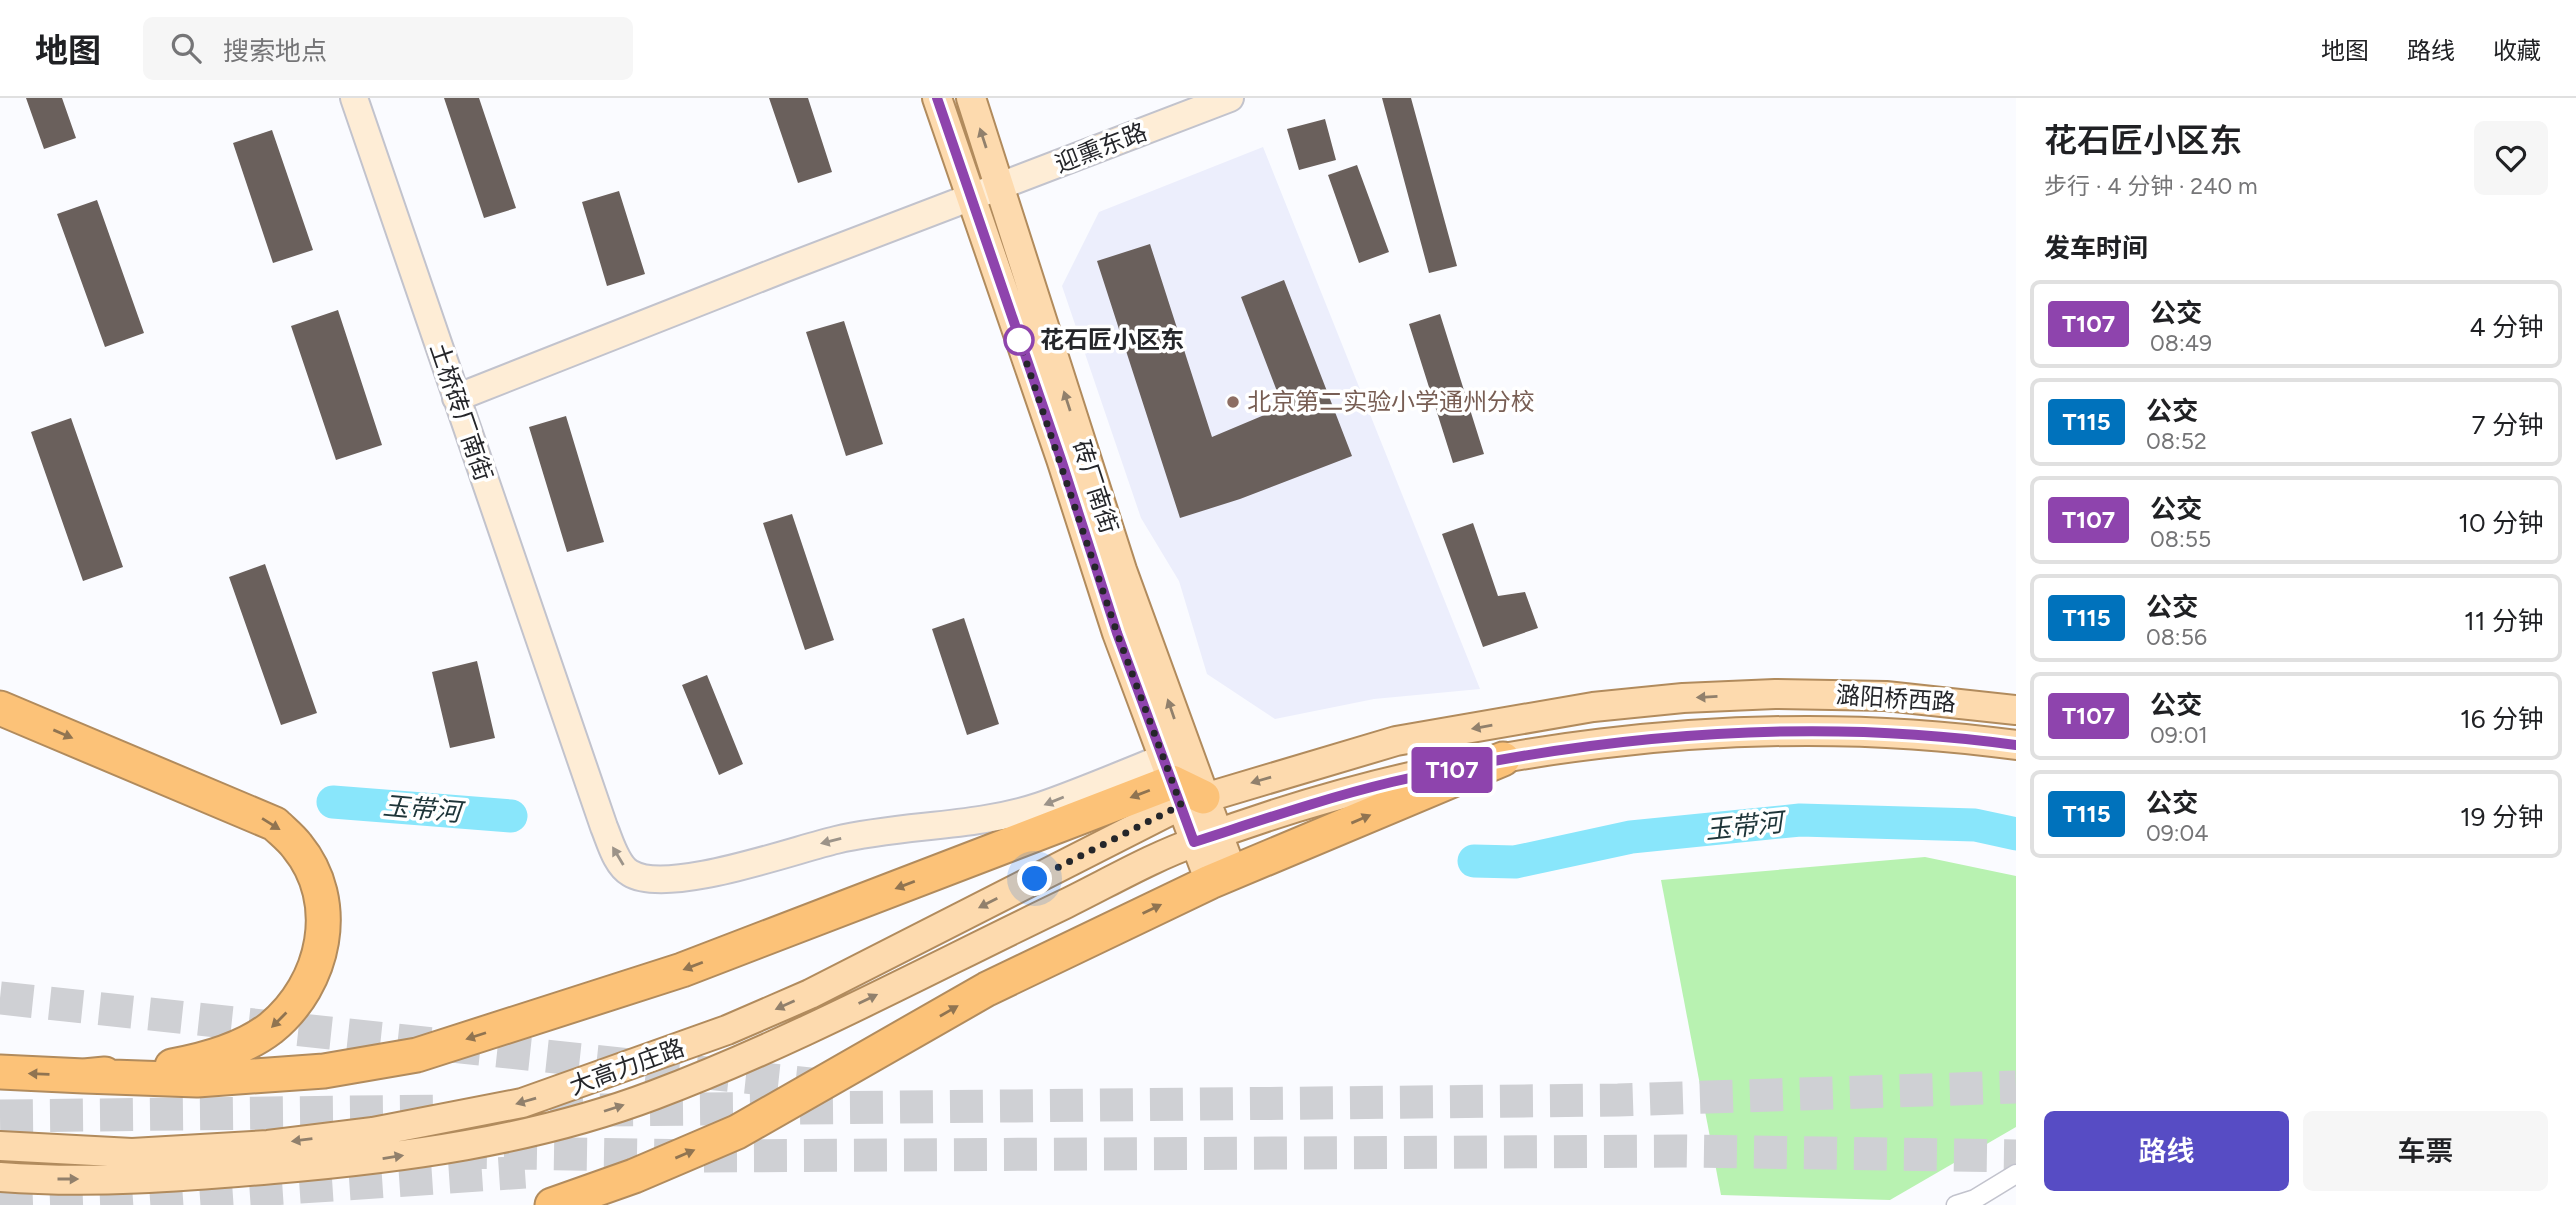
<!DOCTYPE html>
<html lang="zh">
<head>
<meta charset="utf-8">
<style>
	:root { --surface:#fff; --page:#f6f6f6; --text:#202124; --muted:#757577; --line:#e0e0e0; --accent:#574cc4 }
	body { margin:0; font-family:Figtree,"Noto Sans SC",sans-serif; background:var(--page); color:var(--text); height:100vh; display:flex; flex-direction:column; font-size:26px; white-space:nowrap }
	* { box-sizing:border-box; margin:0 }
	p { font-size:23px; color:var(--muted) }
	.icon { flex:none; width:38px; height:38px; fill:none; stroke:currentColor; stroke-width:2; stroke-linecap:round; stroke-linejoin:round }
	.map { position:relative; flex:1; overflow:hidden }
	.details { display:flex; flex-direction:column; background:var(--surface); width:560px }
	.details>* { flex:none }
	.badge { padding:0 14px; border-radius:5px; font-size:24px; line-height:46px }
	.you { position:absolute; width:35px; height:35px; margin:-18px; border:5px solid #fff; border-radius:50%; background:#1a73e8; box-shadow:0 0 0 10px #1a73e833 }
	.map>.badge { position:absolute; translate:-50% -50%; box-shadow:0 0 0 4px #fff }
	h2 { padding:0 28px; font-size:26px; line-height:63px }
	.round { display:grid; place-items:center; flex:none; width:74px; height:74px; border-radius:10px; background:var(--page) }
	.overview { display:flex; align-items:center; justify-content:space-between; height:119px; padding:0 28px }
	h1 { font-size:33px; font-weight:600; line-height:52px }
	.action { display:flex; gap:14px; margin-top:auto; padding:14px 28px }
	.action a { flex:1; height:80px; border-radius:10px; background:var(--accent); color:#fff; font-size:28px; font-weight:600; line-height:80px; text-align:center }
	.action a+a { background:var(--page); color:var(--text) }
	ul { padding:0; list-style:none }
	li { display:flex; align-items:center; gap:21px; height:88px; margin:0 14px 10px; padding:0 14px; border:4px solid var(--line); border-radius:10px }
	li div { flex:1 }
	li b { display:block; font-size:26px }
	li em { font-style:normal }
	li .badge { min-width:77px; font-weight:700; text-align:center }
	header { display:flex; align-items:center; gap:42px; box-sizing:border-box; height:98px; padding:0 35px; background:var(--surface); border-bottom:2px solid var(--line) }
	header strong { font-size:33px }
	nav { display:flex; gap:38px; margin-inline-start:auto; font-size:24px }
	.search { width:490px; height:63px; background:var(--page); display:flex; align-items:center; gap:18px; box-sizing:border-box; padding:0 24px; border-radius:10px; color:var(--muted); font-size:26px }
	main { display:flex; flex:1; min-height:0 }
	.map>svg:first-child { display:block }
	.built { fill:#eceefc }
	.green { fill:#b8f2b1 }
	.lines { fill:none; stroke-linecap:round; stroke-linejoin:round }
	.river { stroke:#89e6fb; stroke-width:33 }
	.building { fill:#6a605c }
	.highway-tunnel { stroke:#cfd0d4; stroke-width:33; stroke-dasharray:33 17; stroke-linecap:butt }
	.street-casing { stroke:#c2c3cd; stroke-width:21 }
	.secondary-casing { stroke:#c2c3cd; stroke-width:30 }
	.primary-casing { stroke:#b18b5d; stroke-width:32 }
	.highway-casing { stroke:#b18b5d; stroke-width:37 }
	.street { stroke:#fff; stroke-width:18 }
	.secondary { stroke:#feedd6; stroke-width:26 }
	.primary { stroke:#fddaae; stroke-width:28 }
	.highway { stroke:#fcc278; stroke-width:33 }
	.oneway { fill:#91806c }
	.oneway2 { fill:#907451 }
	.oneway3 { fill:#9c9389 }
	.line-casing { stroke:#fff; stroke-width:16 }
	.line { stroke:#8e44ad; stroke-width:10 }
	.walk { stroke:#25262a; stroke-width:7; stroke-dasharray:0 12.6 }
	.stop-dot { fill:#fff; stroke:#8e44ad; stroke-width:3.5 }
	.education-dot { fill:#8d6e63; stroke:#fff; stroke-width:2.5 }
	.labels { text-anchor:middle; stroke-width:7; stroke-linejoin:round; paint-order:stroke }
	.street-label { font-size:24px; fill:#25262a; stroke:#fff }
	.stop-label { font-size:24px; font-weight:bold; fill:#25262a; stroke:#fff; text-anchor:start }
	.education-label { font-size:24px; fill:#785e54; stroke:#fff; text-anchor:start }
	.water-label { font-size:26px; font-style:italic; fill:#1e3539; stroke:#fff }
</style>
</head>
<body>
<header>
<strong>地图</strong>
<div class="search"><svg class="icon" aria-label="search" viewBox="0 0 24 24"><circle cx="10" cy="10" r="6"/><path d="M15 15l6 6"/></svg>搜索地点</div>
<nav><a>地图</a><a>路线</a><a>收藏</a></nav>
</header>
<main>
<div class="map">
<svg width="2016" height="1107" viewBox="0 0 2016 1107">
	<rect width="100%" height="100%" fill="#fafbff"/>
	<!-- built -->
	<path class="built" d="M1263,49L1480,591L1374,601L1275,621L1207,576L1179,483L1141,420L1062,188L1099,114Z"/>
	<!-- green -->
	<path class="green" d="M1925,759L2016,778V1029L1890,1102L1721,1097L1661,782Z"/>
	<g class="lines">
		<!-- river -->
		<path class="river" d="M333,704L511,718
			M1474,763L1515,764L1631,739L1800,722L1975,727L2016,736"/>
	</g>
	<!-- building -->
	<path class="building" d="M26,0H62L76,40L44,51Z
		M444,0H479L516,110L484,120Z
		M769,0H808L832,74L798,85Z
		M1382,0H1411L1457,168L1429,175Z
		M1325,21L1336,62L1299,72L1287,31Z
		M272,32L313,152L273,165L233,45Z
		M1357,67L1389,154L1359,165L1328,77Z
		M619,93L645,176L607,188L582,104Z
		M97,102L144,235L105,249L57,116Z
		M1150,146L1212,339L1283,309L1241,199L1284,182L1352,358L1240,401L1180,420L1097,163Z
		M338,212L382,347L336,362L291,228Z
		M1440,216L1484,356L1453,365L1409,226Z
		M844,223L883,346L846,358L806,234Z
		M566,318L604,444L567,454L529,329Z
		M71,320L123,469L83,483L31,334Z
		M792,416L834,542L805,552L763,425Z
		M1473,425L1498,498L1525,494L1538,530L1483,549L1442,436Z
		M265,466L317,615L281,627L229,479Z
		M964,520L999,626L967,637L932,531Z
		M477,563L495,640L450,650L432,574Z
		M707,577L743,666L719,677L682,587Z"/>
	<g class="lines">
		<!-- highway-tunnel -->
		<path class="highway-tunnel" d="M0,900L838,989
			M500,1013L1618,1002L2016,989
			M0,1018L449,1013
			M454,1054L696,1058L1680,1053L2016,1058
			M0,1106L108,1102L525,1074"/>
		<defs>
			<path id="street" d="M1956,1107L1975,1101L2016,1076"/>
			<path id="secondary" d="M354,0L604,729C610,743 616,767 630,775C667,798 793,752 836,742C903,726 974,730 1040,708C1081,694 1122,676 1163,660
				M456,300L783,171L1230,0"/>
			<path id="primary" d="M937,0L1061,361L1117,535L1210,784
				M971,0L1122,472L1232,774
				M0,1048L132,1055L268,1047L373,1034L522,1005L727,932L810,896L1181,707L1396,643L1593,609L1683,600L1775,596L1886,598L2016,612
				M0,1079C91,1086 183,1079 273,1071C402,1060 532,1043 654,997C795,944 929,871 1065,806C1108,785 1152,759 1198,743C1450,648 1749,610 2016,647"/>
			<path id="highway" d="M0,610L275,726C282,733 291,740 297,748C343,804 325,886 271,930C244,951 205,962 172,968
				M0,974L84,978L105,976
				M84,978L197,982L324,973L417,957L682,872L1172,684L1203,699
				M552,1107L634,1078L737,1034L987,891L1210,784L1503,661"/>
		</defs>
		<!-- street casing -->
		<use href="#street" class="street-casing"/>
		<!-- secondary casing -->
		<use href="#secondary" class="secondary-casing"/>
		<!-- primary casing -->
		<use href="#primary" class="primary-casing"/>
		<!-- highway casing -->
		<use href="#highway" class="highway-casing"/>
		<!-- street -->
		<use href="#street" class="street"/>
		<!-- secondary -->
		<use href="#secondary" class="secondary"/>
		<!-- primary -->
		<use href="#primary" class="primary"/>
		<!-- highway -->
		<use href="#highway" class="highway"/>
	</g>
	<!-- one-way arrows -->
	<defs><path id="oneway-solid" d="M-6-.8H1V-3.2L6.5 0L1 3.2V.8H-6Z" transform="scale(1.75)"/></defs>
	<g class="oneway">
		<use href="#oneway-solid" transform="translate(983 40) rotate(-108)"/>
		<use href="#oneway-solid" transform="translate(1067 303) rotate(-108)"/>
		<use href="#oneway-solid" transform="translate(1707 599) rotate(177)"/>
		<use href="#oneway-solid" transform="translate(1171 611) rotate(-109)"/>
		<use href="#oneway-solid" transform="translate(1482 629) rotate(170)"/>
		<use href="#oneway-solid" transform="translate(1261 682) rotate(164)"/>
		<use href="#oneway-solid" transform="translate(988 805) rotate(153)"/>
		<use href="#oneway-solid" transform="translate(868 901) rotate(-26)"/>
		<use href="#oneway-solid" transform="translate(785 907) rotate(156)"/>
		<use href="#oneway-solid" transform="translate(526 1003) rotate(164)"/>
		<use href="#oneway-solid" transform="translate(614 1010) rotate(-18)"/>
		<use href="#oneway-solid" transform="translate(302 1042) rotate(173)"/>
		<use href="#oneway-solid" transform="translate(393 1059) rotate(-9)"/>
		<use href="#oneway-solid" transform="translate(68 1081)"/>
	</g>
	<g class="oneway2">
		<use href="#oneway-solid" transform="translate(63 636) rotate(23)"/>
		<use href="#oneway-solid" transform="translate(1140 696) rotate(159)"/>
		<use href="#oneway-solid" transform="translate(1361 721) rotate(-23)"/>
		<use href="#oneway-solid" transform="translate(271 726) rotate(32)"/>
		<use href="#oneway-solid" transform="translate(905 787) rotate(159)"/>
		<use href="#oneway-solid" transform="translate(1152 811) rotate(-26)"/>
		<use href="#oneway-solid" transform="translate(693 868) rotate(159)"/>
		<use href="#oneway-solid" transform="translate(949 913) rotate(-30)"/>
		<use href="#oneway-solid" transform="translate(279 922) rotate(135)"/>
		<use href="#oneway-solid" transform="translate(476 938) rotate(162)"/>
		<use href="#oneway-solid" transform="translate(39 976) rotate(-178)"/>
		<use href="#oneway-solid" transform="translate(685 1056) rotate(-23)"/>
	</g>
	<g class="oneway3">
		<use href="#oneway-solid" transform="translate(1054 703) rotate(158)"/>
		<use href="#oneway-solid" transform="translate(831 743) rotate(166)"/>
		<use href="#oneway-solid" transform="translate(618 758) rotate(-121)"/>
	</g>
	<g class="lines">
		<defs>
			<path id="line" d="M937,0L1061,361L1117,535L1194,744C1259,723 1325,700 1392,684C1595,637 1808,618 2016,647"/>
		</defs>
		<!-- line casing -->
		<use href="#line" class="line-casing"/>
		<!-- line -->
		<use href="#line" class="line"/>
		<!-- walk -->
		<path class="walk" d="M1019,242L1117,535L1181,707L1035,781"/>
	</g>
	<!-- markers -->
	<circle class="stop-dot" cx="1019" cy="242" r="14"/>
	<circle class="education-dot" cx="1233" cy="304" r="7"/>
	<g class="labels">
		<!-- street labels -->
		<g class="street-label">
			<text transform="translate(1101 50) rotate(-21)" y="8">迎熏东路</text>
			<text transform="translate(461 314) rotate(71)" y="8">土桥砖厂南街</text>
			<text transform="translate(1095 389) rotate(72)" y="8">砖厂南街</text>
			<text transform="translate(1896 601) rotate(4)" y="8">潞阳桥西路</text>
			<text transform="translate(627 969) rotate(-20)" y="8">大高力庄路</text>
		</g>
		<!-- stop labels -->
		<g class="stop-label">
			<text x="1040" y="250">花石匠小区东</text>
		</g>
		<!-- education labels -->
		<g class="education-label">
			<text x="1247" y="312">北京第二实验小学通州分校</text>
		</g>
		<!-- water labels -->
		<g class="water-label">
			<text transform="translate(422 711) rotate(5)" y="9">玉带河</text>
			<text transform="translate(1744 728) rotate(-6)" y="9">玉带河</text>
		</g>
	</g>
</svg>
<div class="you" style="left:1035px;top:781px"></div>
<b class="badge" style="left:1452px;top:672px;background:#8e44ad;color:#fff">T107</b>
</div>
<section class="details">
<div class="overview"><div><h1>花石匠小区东</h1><p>步行 · 4 分钟 · 240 m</p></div><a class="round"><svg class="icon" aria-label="heart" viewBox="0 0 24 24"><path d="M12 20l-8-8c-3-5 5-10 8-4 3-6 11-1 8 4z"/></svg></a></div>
<h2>发车时间</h2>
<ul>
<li><span class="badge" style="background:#8e44ad;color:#fff">T107</span><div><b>公交</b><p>08:49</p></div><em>4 分钟</em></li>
<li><span class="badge" style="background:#0072bc;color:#fff">T115</span><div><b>公交</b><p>08:52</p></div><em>7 分钟</em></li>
<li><span class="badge" style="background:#8e44ad;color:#fff">T107</span><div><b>公交</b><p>08:55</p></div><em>10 分钟</em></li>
<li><span class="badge" style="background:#0072bc;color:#fff">T115</span><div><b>公交</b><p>08:56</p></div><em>11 分钟</em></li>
<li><span class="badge" style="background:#8e44ad;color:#fff">T107</span><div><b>公交</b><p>09:01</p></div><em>16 分钟</em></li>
<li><span class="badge" style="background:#0072bc;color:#fff">T115</span><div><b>公交</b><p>09:04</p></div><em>19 分钟</em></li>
</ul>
<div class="action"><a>路线</a><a>车票</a></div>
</section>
</main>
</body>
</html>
